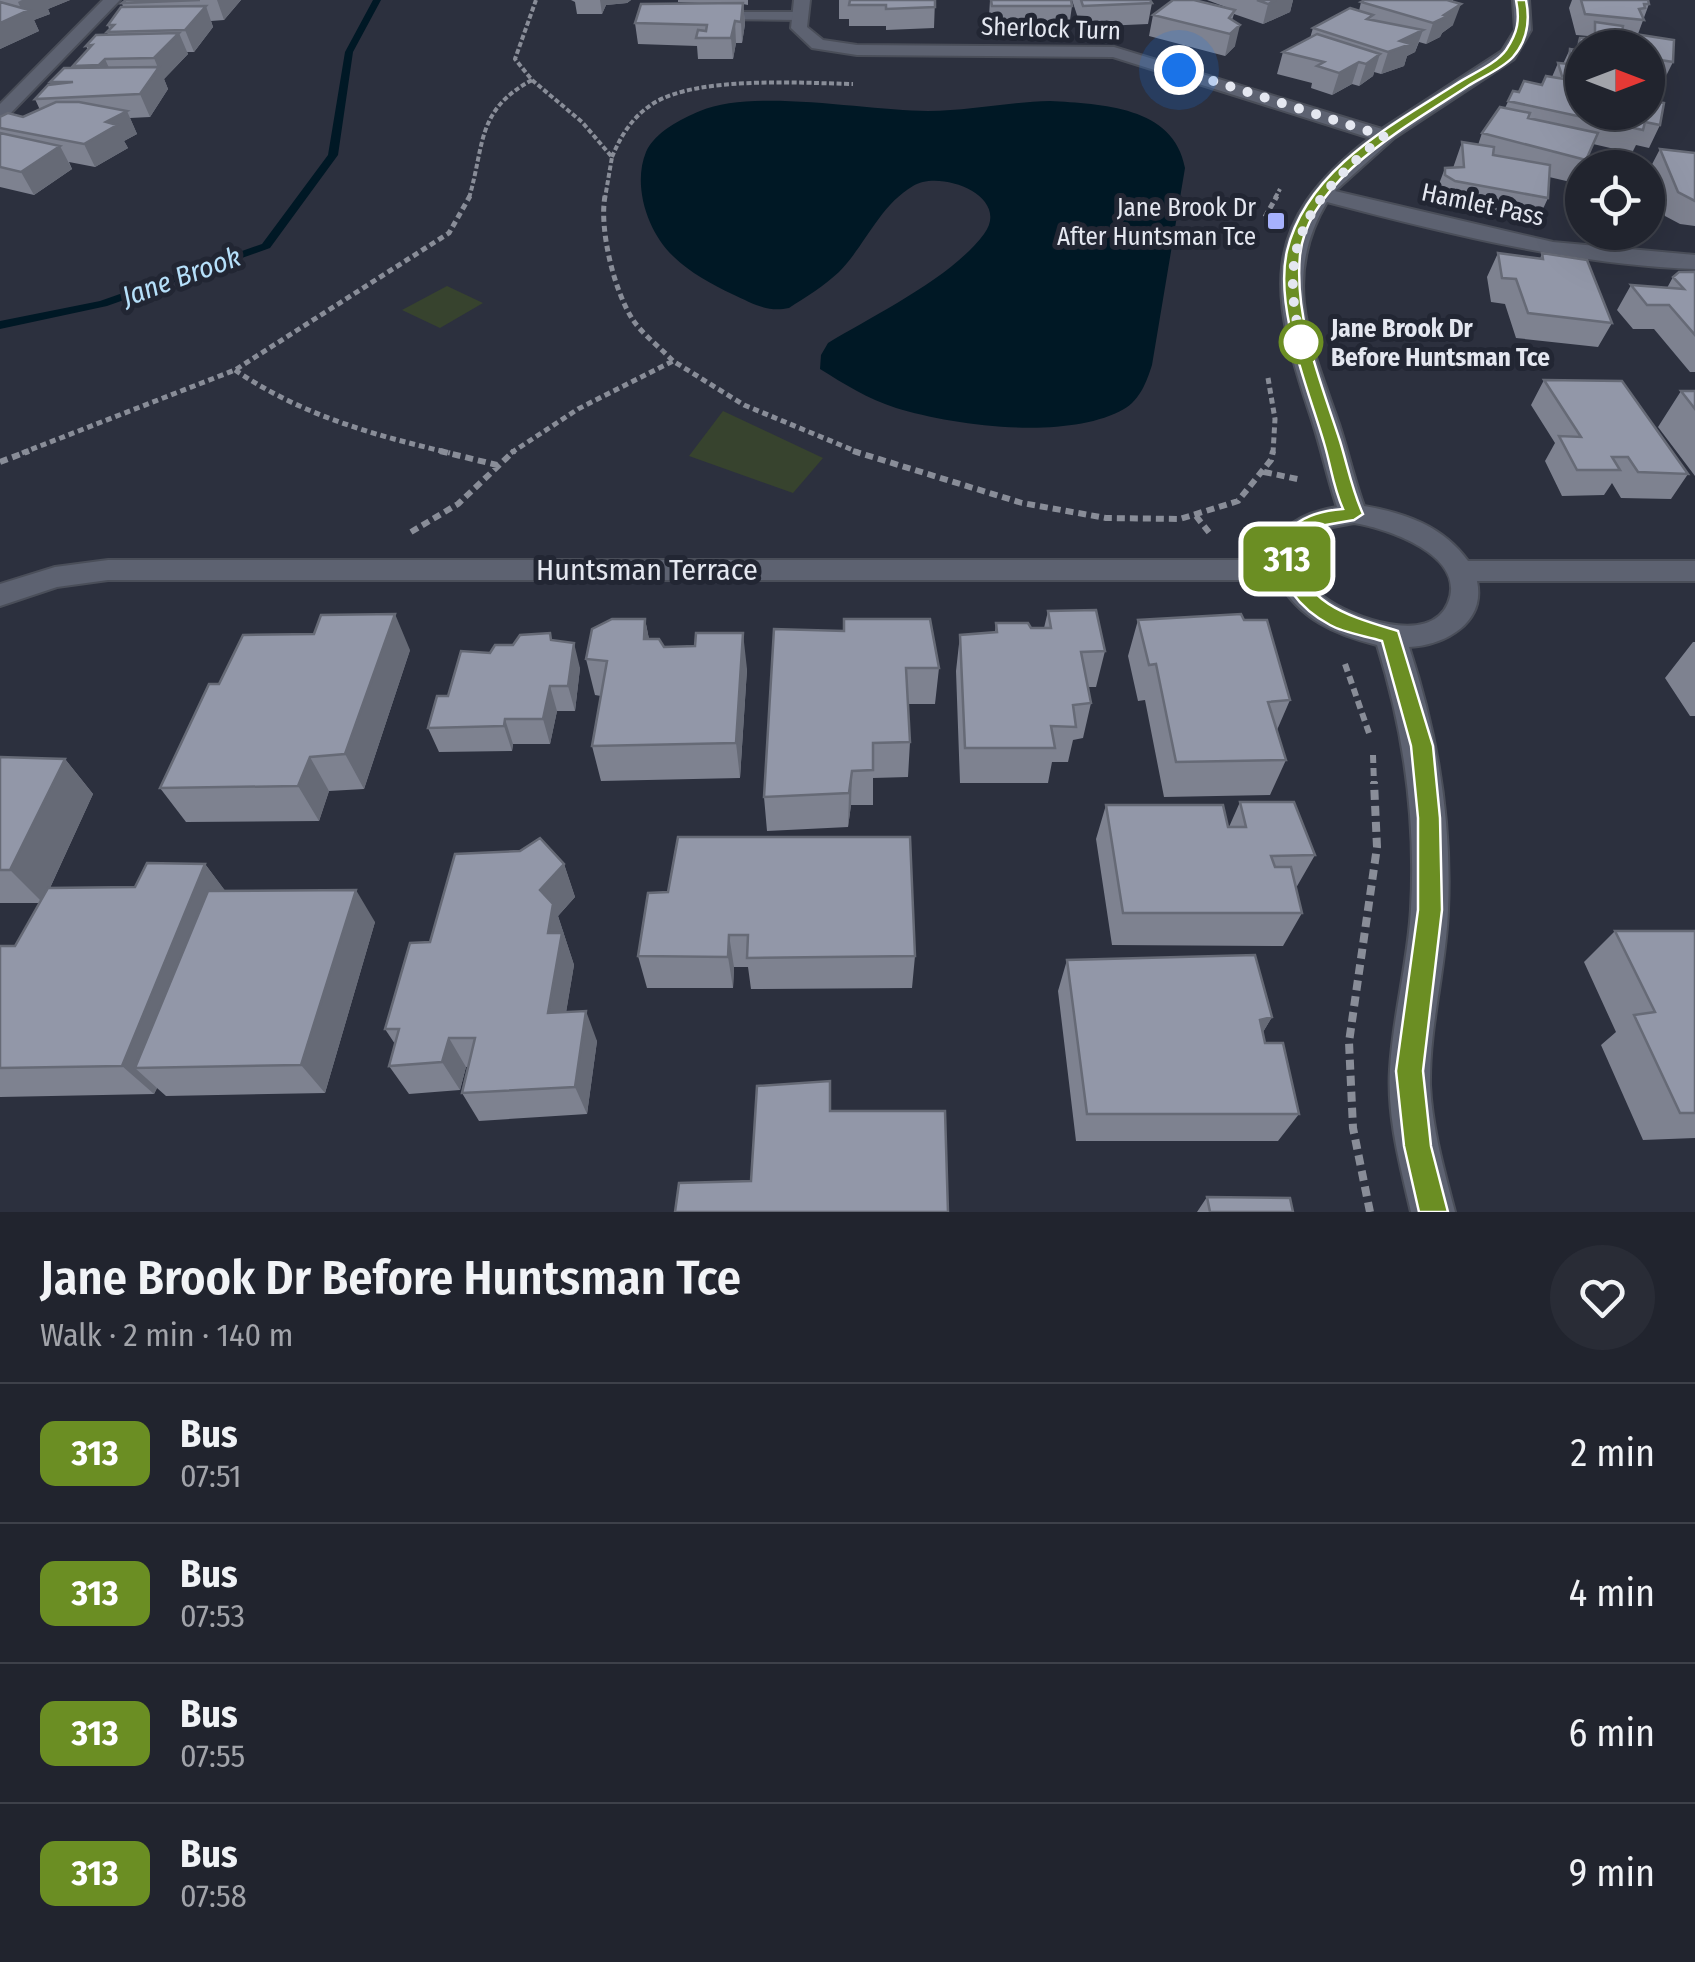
<!DOCTYPE html>
<html lang="en">
<head>
<meta charset="utf-8">
<style>
	:root { --surface:#21242e; --page:#292c36; --text:#f1f3f6; --muted:#a2a4aa; --line:#3e414a }
	body { margin:0; font-family:"Fira Sans Condensed",sans-serif; background:var(--page); color:var(--text); height:100vh; display:flex; flex-direction:column; font-size:38px; white-space:nowrap }
	* { box-sizing:border-box; margin:0 }
	p { font-size:32px; color:var(--muted) }
	.icon { flex:none; width:55px; height:55px; fill:none; stroke:currentColor; stroke-width:2; stroke-linecap:round; stroke-linejoin:round }
	.map { position:relative; height:1212px; overflow:hidden }
	.panel { display:flex; flex-direction:column; background:var(--surface); flex:1 }
	.panel>* { flex:none }
	.badge { padding:0 20px; border-radius:15px; font-size:35px; line-height:65px }
	.needle { width:65px; rotate:90deg }
	.buttons { position:absolute; left:1565px; top:30px; display:grid; gap:20px }
	.buttons a { display:grid; place-items:center; width:100px; height:100px; border-radius:50%; background:var(--surface); box-shadow:0 10px 40px #0002,0 0 0 2px var(--line); font-size:50px }
	.you { position:absolute; width:50px; height:50px; margin:-25px; border:8px solid #fff; border-radius:50%; background:#1a73e8; box-shadow:0 0 0 15px #1a73e833 }
	.map>.badge { position:absolute; translate:-50% -50%; box-shadow:0 0 0 5px #fff }
	.round { display:grid; place-items:center; flex:none; width:105px; height:105px; border-radius:52px; background:var(--page) }
	.overview { display:flex; align-items:center; justify-content:space-between; height:170px; padding:0 40px }
	h1 { font-size:48px; font-weight:600; line-height:75px }
	ul { padding:0; list-style:none }
	li { display:flex; align-items:center; gap:30px; height:140px; padding:0 40px; border-top:2px solid var(--line) }
	li div { flex:1 }
	li b { display:block; font-size:38px }
	li em { font-style:normal }
	li .badge { min-width:110px; font-weight:700; text-align:center }
	.map>svg:first-child { display:block }
	.green { fill:#37432e }
	.water { fill:#001825 }
	.lines { fill:none; stroke-linecap:round; stroke-linejoin:round }
	.stream { fill:#001825; fill-rule:evenodd }
	.lane-casing { stroke:#4a4e59; stroke-width:4 }
	.street-casing { stroke:#4a4e59; stroke-width:4 }
	.path-far3 { stroke:#898d98; stroke-width:4; stroke-dasharray:5 2.5; stroke-linecap:butt }
	.path-far2 { stroke:#898d98; stroke-width:5; stroke-dasharray:6 4; stroke-linecap:butt }
	.path-far1 { stroke:#898d98; stroke-width:6; stroke-dasharray:8 5; stroke-linecap:butt }
	.path { stroke:#898d98; stroke-width:8; stroke-dasharray:10 6; stroke-linecap:butt }
	.lane { fill:#5d6271; fill-rule:evenodd }
	.street { fill:#5d6271; fill-rule:evenodd }
	.wall { fill:#7e8290 }
	.shaded-wall { fill:#666a76 }
	.building { fill:#9297a8; stroke:#666a76; stroke-width:2.5 }
	.line { fill:#6b8e23; stroke:#fff; stroke-width:2.5 }
	.walk { stroke:#e4e7f0; stroke-width:10; stroke-dasharray:0 18 }
	.poi-dot { fill:#a6b1fc; stroke:#222633; stroke-width:4 }
	.stop-dot { fill:#fff; stroke:#6b8e23; stroke-width:5 }
	.labels { text-anchor:middle; stroke-width:10; stroke-linejoin:round; paint-order:stroke }
	.far-street-label { font-size:25px; fill:#e4e7f0; stroke:#222633 }
	.far-poi-label { font-size:25px; fill:#e4e7f0; stroke:#222633; text-anchor:end }
	.far-stop-label { font-size:25px; font-weight:bold; fill:#e4e7f0; stroke:#222633; text-anchor:start }
	.far-water-label { font-size:28px; font-style:italic; fill:#b6e0fa; stroke:#222633 }
	.street-label { font-size:30px; fill:#e4e7f0; stroke:#222633 }
</style>
</head>
<body>
<div class="map">
<svg width="1695" height="1212" viewBox="0 0 1695 1212">
	<rect width="100%" height="100%" fill="#2c303e"/>
	<!-- green -->
	<path class="green" d="M447,286L483,303L440,328L402,310Z
		M723,411L823,458L793,493L689,456Z"/>
	<!-- water -->
	<path class="water" d="M1050,101C1101,104 1174,106 1185,168L1152,365C1147,381 1140,400 1124,409C1068,441 955,426 896,408C868,399 844,384 820,369L821,355L828,343C876,314 951,278 984,234C1012,196 940,169 913,186C879,206 865,246 839,272C824,286 806,297 789,308C767,313 752,303 732,294C713,285 689,272 674,257C648,233 632,186 646,152C655,132 681,119 700,111C754,88 867,111 928,111C969,111 1009,102 1050,101Z"/>
	<g class="lines">
		<!-- stream -->
		<path class="stream" d="M373,0H381L353,52L338,155L270,248L107,306L0,329V321L100,301L262,244L328,155L345,52Z"/>
		<defs>
			<path id="lane" d="M704,12H800L807,16L800,20L709,19L704,18Z"/>
			<path id="street" d="M103,0H120L6,118L0,120V104Z
				M794,0H810L807,27L823,40L857,45L1114,47L1382,129L1502,51L1515,30L1513,0H1529L1531,30L1514,59L1394,138L1335,191L1553,242L1695,255V269C1569,264 1449,234 1327,202C1280,280 1312,346 1339,424C1348,451 1354,479 1364,506C1405,513 1443,526 1468,561H1695V581H1477C1486,623 1445,645 1409,647C1437,732 1452,821 1448,910C1446,969 1429,1026 1430,1085C1432,1128 1444,1170 1455,1212H1411C1400,1165 1387,1117 1390,1069C1393,1015 1408,963 1411,909C1416,820 1404,731 1377,645C1336,635 1299,619 1278,580H108L57,587L0,606V584L55,567L108,560H1273C1274,524 1307,512 1337,507C1327,477 1321,447 1311,417C1270,295 1256,224 1370,138L1113,57L857,55L812,48L791,28ZM1354,523C1386,528 1468,555 1448,603C1430,647 1350,617 1324,597C1307,583 1298,566 1304,544L1327,528Z"/>
		</defs>
		<!-- lane casing -->
		<use href="#lane" class="lane-casing"/>
		<!-- street casing -->
		<use href="#street" class="street-casing"/>
		<!-- path-far3 -->
		<path class="path-far3" d="M532,80L582,122L612,157L605,198
			M612,157C621,135 633,116 654,103C698,76 801,83 853,84
			M469,198C485,144 476,110 532,80L515,59L536,0
			M1275,198L1280,189"/>
		<!-- path-far2 -->
		<path class="path-far2" d="M605,196C599,229 614,291 633,320C643,335 661,348 673,361
			M1265,217L1277,196
			M235,370C301,415 373,435 450,453
			M1268,378L1275,419L1273,453
			M22,453L235,370L449,233L470,196
			M511,453L578,409L673,361L744,405L860,453"/>
		<!-- path-far1 -->
		<path class="path-far1" d="M440,451L497,465
			M853,451L1022,503L1106,518L1180,519L1238,501L1271,460L1273,451
			M0,462L29,451
			M1264,472L1302,480
			M1196,516L1211,535
			M411,532L458,504L514,451
			M1345,664L1369,733
			M1373,755L1374,784"/>
		<!-- path -->
		<path class="path" d="M1370,1212L1353,1128L1349,1042L1377,847L1374,782"/>
		<!-- lane -->
		<use href="#lane" class="lane"/>
		<!-- street -->
		<use href="#street" class="street"/>
	</g>
	<!-- wall -->
	<path class="wall" d="M0,0H70L48,9L50,14L34,20L39,31L0,49Z
		M126,0H241L224,20L211,21L213,27L194,52H187L188,54L164,79L168,89L150,117L130,118L137,134L124,141L128,148L95,167L69,162L72,169L34,195L0,187V117H23L40,110L35,99L51,85L50,82L74,68L73,66L88,50L86,46L108,35L107,32L109,29L108,25L123,7L122,3Z
		M571,0H631L627,3L606,5L602,14H577L575,2Z
		M678,0H748V5L743,4L745,24L742,43H736L733,59H698L697,46L638,44L635,23L721,4L678,2Z
		M839,0H935L934,28L886,30V26H849V19H839Z
		M990,0H1071L1072,6L1069,27L990,26L989,17Z
		M1072,0H1150L1152,3L1148,24L1081,27Z
		M1207,0H1293L1290,12L1263,24L1234,14L1232,20L1235,46L1225,56L1149,36L1153,15L1231,9Z
		M1365,0H1453V25L1442,33L1440,37L1426,44L1419,42L1415,52L1407,56L1404,66L1381,74L1374,72L1373,76L1359,86L1352,84L1332,95L1311,88L1312,83L1277,74L1283,52L1310,38L1313,28L1359,11L1361,2Z
		M1572,0H1648L1649,4L1638,34L1673,62L1662,84L1648,82V48H1582V112L1660,125L1649,148L1636,145L1632,153L1593,144L1575,183L1549,177L1548,198L1537,222L1445,205L1435,198L1436,192L1445,168H1453L1462,142L1478,145L1482,133L1505,108L1513,91L1519,92L1542,85L1552,77L1558,63L1563,64L1570,49L1575,50L1580,38H1587L1588,36L1576,35L1569,8Z
		M1660,149L1695,153V226L1680,224L1665,216L1648,172Z
		M1498,253L1540,259L1542,253L1612,323L1598,347L1516,338L1505,304L1491,302L1487,277Z
		M1695,272V372H1690L1654,329H1633L1617,310L1631,285L1667,288L1673,277Z
		M1544,380L1688,474L1671,499L1621,498L1612,483L1604,495L1562,496L1545,461L1555,443L1531,405Z
		M1681,391H1695V476L1658,427Z
		M1048,611L1105,651L1096,687H1088L1091,703L1083,738L1073,740L1068,762H1052L1048,783H960L956,671L960,635L995,632L996,623L1031,628H1044Z
		M645,619L649,639L664,647L747,669L740,778L601,781L592,746L601,696L595,695L586,659Z
		M1138,620L1290,700L1277,730L1286,760L1270,795L1164,797L1145,700L1138,701L1128,656Z
		M774,629L939,668L935,704H908L910,742L908,777L873,778V805H851L848,827L767,831L764,797Z
		M552,640L580,668L575,711H557L550,744H513L512,751L439,752L428,728L448,696L490,653L513,645Z
		M1693,642H1695V716H1690L1665,678Z
		M410,650L364,789L329,791L319,821L186,822L160,788Z
		M0,757L65,759L93,794L50,888L135,887L205,864L225,891L375,922L325,1093L166,1096L157,1088L154,1094L0,1097V946H15L39,903H0Z
		M1240,802L1315,855L1296,888L1302,913L1283,946L1112,945L1096,839L1106,805L1229,827Z
		M564,864L575,897L558,916L574,965L566,1012L597,1041L587,1114L479,1121L462,1093L468,1067H466L460,1090L409,1094L389,1066L395,1044L385,1029L430,942Z
		M648,893L915,956L912,988L751,989L748,967H734L733,988H647L638,956Z
		M1615,931H1695V1138L1643,1140L1601,1045L1616,1032L1584,962Z
		M1067,960L1272,1017L1263,1032L1265,1043L1299,1114L1278,1141H1076L1058,991Z
		M1207,1197L1293,1212H1197Z"/>
	<!-- shaded-wall -->
	<path class="shaded-wall" d="M22,0H70L48,9L50,14L34,20L39,31L0,49V23L23,13L18,2Z
		M217,0H241L224,20Z
		M600,0H631L627,3L606,5L602,14Z
		M1276,0H1293L1290,12L1263,24L1268,4Z
		M743,3L745,24L742,43L741,22Z
		M1461,4L1453,25L1442,33L1440,37L1426,44L1433,23Z
		M206,6L213,27L194,52L185,30Z
		M735,21L736,43L733,59L731,38Z
		M1240,25L1235,46L1225,56L1230,34Z
		M1423,30L1415,52L1407,56L1404,66L1381,74L1388,52L1400,41Z
		M179,33L188,54L164,79L168,89L150,117L140,94L158,68L154,58Z
		M1380,54L1373,76L1359,86L1366,64Z
		M105,59L115,81L109,87L99,65Z
		M1359,62L1352,84L1332,95L1339,73Z
		M127,111L137,134L124,141L128,148L95,167L84,144L106,122Z
		M60,146L72,169L34,195L21,172Z
		M395,614L410,650L364,789L345,754Z
		M645,619L652,655L644,639Z
		M743,633L747,669L740,778L736,743Z
		M574,643L580,668L575,711L568,686Z
		M550,686L557,711L550,744L543,719Z
		M505,719L513,744L512,751L504,726Z
		M310,757L329,791L319,821L298,786Z
		M65,759L93,794L43,903L10,870Z
		M852,771L851,805L848,827L849,793Z
		M205,864L230,897L135,1068L157,1088L154,1094L122,1066Z
		M564,864L575,897L558,916L574,965L561,1043L548,1013V933L540,890Z
		M356,890L375,922L325,1093L301,1065Z
		M729,935L734,967L733,988L728,957Z
		M586,1011L597,1041L587,1114L575,1087Z
		M1272,1017L1254,1047L1260,1020Z
		M449,1038L466,1067L460,1090L442,1062Z"/>
	<!-- building -->
	<path class="building" d="M126,0H200L122,3Z
		M850,0H935V7L886,9V5H849Z
		M991,0H1071L1072,6H992Z
		M1081,0H1150L1152,3L1083,6Z
		M1173,0H1194L1235,10L1229,18L1240,25L1230,34L1153,15Z
		M1257,0H1276L1268,4Z
		M1365,0H1447L1461,4L1444,15L1448,16L1433,23L1361,2Z
		M1581,0H1648L1649,4H1644L1645,8L1639,9L1644,20L1585,14Z
		M0,2L29,10L0,23Z
		M743,3L741,22L735,21L731,38H696L698,30L706,31L707,25L635,23L641,4Z
		M206,6L185,30L107,32L114,25H108L121,7Z
		M1350,8L1373,15L1367,19L1423,30L1400,41L1411,44L1388,52L1313,28Z
		M1595,22L1623,26L1622,32L1674,40L1673,62L1648,58V48H1588L1579,42L1580,38H1595Z
		M179,33L154,58L105,59L99,65L73,66L92,45L86,46L96,35Z
		M1317,34L1380,54L1366,64L1359,62L1339,73L1317,66L1324,62L1283,52Z
		M1570,49L1582,51V79L1562,76L1558,63L1569,64Z
		M159,67L140,94L35,99L48,85L73,82H50L64,68Z
		M1546,76L1582,82V112H1648V100L1664,103L1660,125L1645,122L1643,130L1508,101L1513,91L1519,92L1524,81L1542,85Z
		M56,102H79L127,111L106,122L117,125L84,144L0,128V117L8,113L23,117Z
		M1500,107L1530,113L1528,118L1598,133L1586,160L1482,133Z
		M0,133L60,146L21,172L0,167Z
		M1462,142L1494,147L1493,155L1550,165L1548,198L1455,181L1445,175V168L1464,167Z
		M1660,149L1695,153V201L1678,192Z
		M1498,253L1543,259L1542,253L1587,260L1612,323L1528,313L1516,279L1502,278Z
		M1679,272H1695V335L1669,305H1647L1631,285L1684,289L1673,277Z
		M1544,380L1622,381L1688,474L1638,472L1628,457H1612L1620,470H1577L1559,436L1581,437Z
		M1681,391H1695V409Z
		M1096,610L1105,651L1081,652L1091,703L1073,705L1076,727L1051,726L1055,748H965L960,635L997,632L996,623H1028L1031,628H1051L1048,611Z
		M395,614L345,754L310,757L298,786L160,788L209,684H219L243,635L314,634L321,615Z
		M1241,614L1244,620H1267L1290,700L1268,702L1286,760L1176,762L1156,664L1149,665L1138,620Z
		M612,619H645L644,639H659L664,647L695,646L696,633H743L736,743L592,746L607,661L586,659L592,629Z
		M844,619H930L939,668H906L910,742L873,743V770L852,771L849,793L764,797L774,629L844,631Z
		M550,633L551,640L574,643L568,686H550L543,719H505L504,726L428,728L437,696H448L461,651L490,653L495,645H513L520,635Z
		M0,757L65,759L10,870H0Z
		M1240,802H1294L1315,855L1271,856L1275,867H1291L1302,913H1123L1106,805H1223L1228,827H1246Z
		M678,837H910L915,956L747,958L748,935H729L728,957L638,956L648,893L668,892Z
		M540,838L564,864L540,890L553,904L548,933H562L548,1013L586,1011L575,1087L462,1093L475,1038H449L442,1062L389,1066L399,1029H385L410,943L430,942L455,854L520,851Z
		M147,863L205,864L122,1066L0,1068V946H15L48,888L135,887Z
		M356,890L301,1065L135,1068L208,891Z
		M1615,931H1695V1113H1680L1634,1015L1655,1012Z
		M1255,955L1272,1017L1260,1020L1265,1043H1283L1299,1114H1087L1067,960Z
		M830,1081V1111H945L948,1212H675L679,1183L751,1181L757,1086Z
		M1207,1197L1290,1198L1293,1212H1210Z"/>
	<!-- line -->
	<path class="line" d="M1516,0H1526C1530,20 1528,40 1513,57C1502,69 1482,77 1468,86C1411,124 1308,179 1300,255C1294,319 1321,382 1340,441C1348,467 1352,490 1363,514L1354,520L1315,527L1296,552C1302,605 1353,617 1398,631L1433,746L1440,818L1442,910L1423,1071L1431,1146L1448,1212H1419L1404,1146L1396,1071L1418,910V818L1411,746L1382,641C1366,636 1344,633 1330,625C1265,590 1256,515 1343,509C1333,487 1331,466 1324,443C1308,388 1274,308 1287,251C1306,170 1392,125 1456,84C1471,74 1496,64 1506,50C1518,32 1520,20 1516,0Z"/>
	<g class="lines">
		<!-- walk -->
		<path class="walk" d="M1179,70L1384,136C1303,202 1273,253 1306,357L1301,342"/>
	</g>
	<!-- markers -->
	<rect class="poi-dot" x="1266" y="211" width="20" height="20" rx="5"/>
	<circle class="stop-dot" cx="1301" cy="342" r="20"/>
	<g class="labels">
		<!-- far-street labels -->
		<g class="far-street-label">
			<text transform="translate(1051 28) rotate(2)" y="9">Sherlock Turn</text>
			<text transform="translate(1483 204) rotate(12)" y="9">Hamlet Pass</text>
		</g>
		<!-- far-poi labels -->
		<g class="far-poi-label">
			<text x="1256" y="216">Jane Brook Dr<tspan x="1256" dy="29">After Huntsman Tce</tspan></text>
		</g>
		<!-- far-stop labels -->
		<g class="far-stop-label">
			<text x="1331" y="337">Jane Brook Dr<tspan x="1331" dy="29">Before Huntsman Tce</tspan></text>
		</g>
		<!-- far-water labels -->
		<g class="far-water-label">
			<text transform="translate(181 276) rotate(-20)" y="10">Jane Brook</text>
		</g>
		<!-- street labels -->
		<g class="street-label">
			<text x="647" y="580">Huntsman Terrace</text>
		</g>
	</g>
</svg>
<div class="buttons">
<a><svg class="needle" viewBox="-14 -14 28 28"><path d="M0-13l5 13h-10z" fill="#e53935"/><path d="M0 13l5-13h-10z" fill="#a2a4aa"/></svg></a>
<a><svg class="icon" aria-label="locate" viewBox="0 0 24 24"><circle cx="12" cy="12" r="6"/><path d="M12 2v4M12 18v4M2 12h4M18 12h4"/></svg></a>
</div>
<div class="you" style="left:1179px;top:70px"></div>
<b class="badge" style="left:1287px;top:559px;background:#6b8e23;color:#fff">313</b>
</div>
<section class="panel">
<div class="overview"><div><h1>Jane Brook Dr Before Huntsman Tce</h1><p>Walk · 2 min · 140 m</p></div><a class="round"><svg class="icon" aria-label="heart" viewBox="0 0 24 24"><path d="M12 20l-8-8c-3-5 5-10 8-4 3-6 11-1 8 4z"/></svg></a></div>
<ul>
<li><span class="badge" style="background:#6b8e23;color:#fff">313</span><div><b>Bus</b><p>07:51</p></div><em>2 min</em></li>
<li><span class="badge" style="background:#6b8e23;color:#fff">313</span><div><b>Bus</b><p>07:53</p></div><em>4 min</em></li>
<li><span class="badge" style="background:#6b8e23;color:#fff">313</span><div><b>Bus</b><p>07:55</p></div><em>6 min</em></li>
<li><span class="badge" style="background:#6b8e23;color:#fff">313</span><div><b>Bus</b><p>07:58</p></div><em>9 min</em></li>
</ul>
</section>
</body>
</html>
